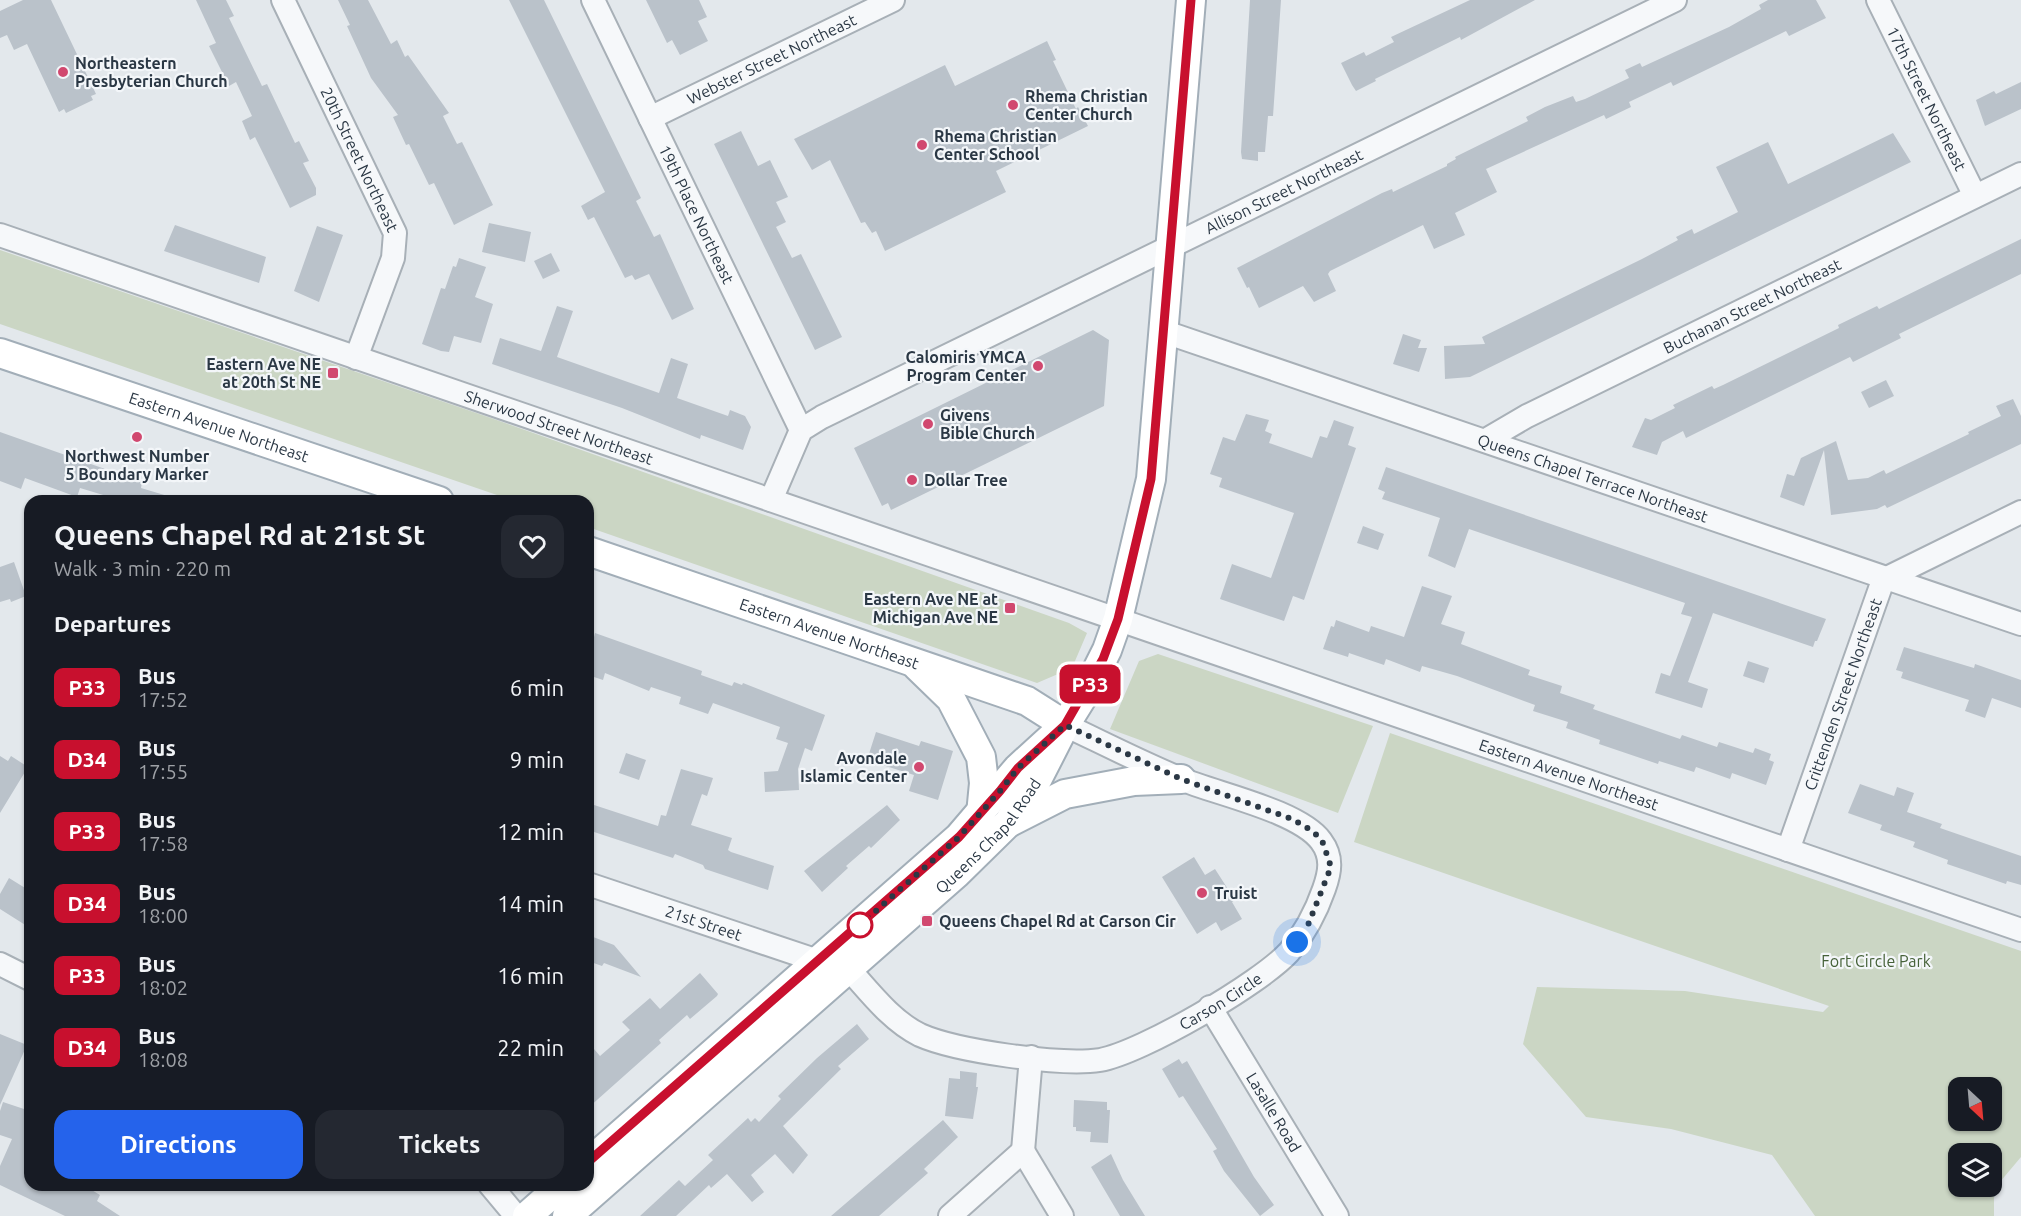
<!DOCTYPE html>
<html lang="en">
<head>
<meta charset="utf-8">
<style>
	:root { --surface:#171b24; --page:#242831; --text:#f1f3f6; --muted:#9ea1a6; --accent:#2563eb }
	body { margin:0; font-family:Ubuntu,sans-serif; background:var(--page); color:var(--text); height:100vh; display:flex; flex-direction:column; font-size:22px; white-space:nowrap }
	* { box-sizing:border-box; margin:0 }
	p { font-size:20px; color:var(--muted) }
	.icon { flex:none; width:33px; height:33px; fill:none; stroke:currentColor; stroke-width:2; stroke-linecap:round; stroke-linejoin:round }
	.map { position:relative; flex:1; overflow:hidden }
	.panel { position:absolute; left:24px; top:495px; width:570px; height:696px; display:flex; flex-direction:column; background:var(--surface); border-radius:18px; box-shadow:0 2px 4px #0004 }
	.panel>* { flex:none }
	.badge { padding:0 12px; border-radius:9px; font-size:21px; line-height:39px }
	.needle { width:39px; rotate:154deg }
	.controls { position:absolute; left:1948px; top:1077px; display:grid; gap:12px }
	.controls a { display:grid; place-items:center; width:54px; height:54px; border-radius:12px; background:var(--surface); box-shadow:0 2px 4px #0004; font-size:30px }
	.you { position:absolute; width:30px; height:30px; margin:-15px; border:4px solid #fff; border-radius:50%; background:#1a73e8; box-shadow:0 0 0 9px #1a73e833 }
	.map>.badge { position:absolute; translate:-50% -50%; box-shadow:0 0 0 3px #fff }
	h2 { padding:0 30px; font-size:22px; line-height:54px }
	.round { display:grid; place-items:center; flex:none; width:63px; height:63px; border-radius:18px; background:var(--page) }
	.headline { display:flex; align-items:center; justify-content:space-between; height:102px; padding:0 30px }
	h1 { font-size:28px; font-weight:700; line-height:45px }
	.cta { display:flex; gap:12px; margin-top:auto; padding:12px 30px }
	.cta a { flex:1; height:69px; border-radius:18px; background:var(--accent); color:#fff; font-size:24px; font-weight:700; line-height:69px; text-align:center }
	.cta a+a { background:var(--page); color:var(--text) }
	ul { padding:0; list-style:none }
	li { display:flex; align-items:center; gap:18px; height:72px; padding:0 30px }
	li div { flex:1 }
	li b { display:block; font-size:22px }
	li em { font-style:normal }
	li .badge { min-width:66px; font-weight:700; text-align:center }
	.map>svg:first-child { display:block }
	.green { fill:#cbd6c4; fill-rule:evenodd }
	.building { fill:#bac2ca }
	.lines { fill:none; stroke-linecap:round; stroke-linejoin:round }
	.minor-casing { stroke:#a8b0b7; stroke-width:26 }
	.major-casing { stroke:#a2aeb8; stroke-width:32 }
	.minor { stroke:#f6f8fa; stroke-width:22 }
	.major { stroke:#fff; stroke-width:28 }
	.line-casing { stroke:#fff; stroke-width:14 }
	.line { stroke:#c8102e; stroke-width:9 }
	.walk { stroke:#2b3845; stroke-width:6; stroke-dasharray:0 10.8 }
	.poi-dot { fill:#d1486f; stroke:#f3f6f9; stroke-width:2 }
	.stop-dot { fill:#fff; stroke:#c8102e; stroke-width:3 }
	.labels { text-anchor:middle; stroke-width:4.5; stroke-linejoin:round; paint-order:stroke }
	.street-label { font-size:16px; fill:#2b3845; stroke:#f3f6f9 }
	.poi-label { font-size:16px; font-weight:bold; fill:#2b3845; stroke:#f3f6f9; text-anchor:start }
	.park-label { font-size:16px; fill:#456138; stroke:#f3f6f9 }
</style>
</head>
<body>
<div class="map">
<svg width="2021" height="1216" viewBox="0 0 2021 1216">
	<rect width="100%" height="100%" fill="#e3e8ec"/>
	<!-- green -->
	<path class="green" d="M0,250L491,418L1069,623L1087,633L1072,668L1037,683L588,527V501H514L0,324Z
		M1158,654L1373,726L1338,813L1110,729L1139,661Z
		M1390,733L2021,951V1157L1994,1189V1216H1815L1772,1155L1671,1129L1586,1117L1523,1044L1537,987L1685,991L1823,1012L1829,1006L1354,842ZM1959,1088H1992V1120H1959ZM1959,1154H1992V1186H1959Z"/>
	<!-- building -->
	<path class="building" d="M23,0H51L96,94L91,96L93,100L66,113L64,109L59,112L27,44L14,50L7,35L0,38V11Z
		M196,0H226L234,16L229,18L262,86L267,84L295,143L299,141L309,161L303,163L316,188V195L290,208L255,137L250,140L242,121L252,116L236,82L229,86L209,46L216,43Z
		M338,0H368L391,44L397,40L405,57L408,55L449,113L443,116L457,144L462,142L493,205L454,225L434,183L429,185L409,144L406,145L393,117L398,115L371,78L347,26L350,25Z
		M509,0H544L641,198L636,201L654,237L660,234L694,309L672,320L649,274L635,280L632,275L625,278L594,217L588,220L581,206L605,192Z
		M646,0H699L707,17L698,21L708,41L680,55L672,40L667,43Z
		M1250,0H1281L1273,116H1268L1265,152H1258V161L1242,159L1241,152Z
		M1470,0H1535L1461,40L1460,37L1375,79L1376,81L1356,91L1352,85L1341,63L1364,52L1366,56L1394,42L1391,37Z
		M1768,0H1816L1826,18L1789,36L1786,31L1673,86L1671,82L1629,102L1631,107L1606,119L1604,115L1486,169L1497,192L1455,213L1465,235L1434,249L1423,225L1330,271L1328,274L1336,291L1314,302L1303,286L1259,308L1249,287L1247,288L1237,268L1382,193L1392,189L1393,192L1447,166V164L1456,159L1455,157L1528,121L1526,117L1545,107L1573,96L1576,102L1585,99L1629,78L1625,70L1640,63L1642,67L1729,27L1761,9L1759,5Z
		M1047,41L1056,60L1053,61L1076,109L1078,107L1088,126L996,171L1006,192L885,251L876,231L872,233L865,222L861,223L830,160L812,170L794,139L945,65L955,86Z
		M2021,82V109L1985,126L1976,100L1994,91L1996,94Z
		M741,131L758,166L770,160L788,197L776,202L786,222L776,227L792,258L801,254L842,337L815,350L714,144Z
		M1893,133L1911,162L1470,377L1445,379L1444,346L1485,344L1482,337L1642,259L1678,240L1676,237L1692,229L1694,234L1738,212L1716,167L1768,142L1788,184Z
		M489,223L531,232L525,262L482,252Z
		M175,225L266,257L259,283L164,251Z
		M317,226L343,235L319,302L294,291Z
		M2021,239V274L1899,334L1901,338L1853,362L1850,357L1686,438L1683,431L1662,442L1657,455L1632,447L1645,418L1651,420L1675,408L1673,405L1712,386L1714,389L1723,385L1839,328L1838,325L1877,306L1879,309L1887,305Z
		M551,253L560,271L543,279L534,261Z
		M459,258L486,267L475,297L493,304L481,343L454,336L449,352L441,351L422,344L441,288L445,289L453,266L456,267Z
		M557,306L573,311L557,357L659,393L671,358L688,364L677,398L728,416L730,410L745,416L751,427L743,450L701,435L700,439L622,408L492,364L500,338L541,351Z
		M1093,330L1109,340L1104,406L891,510L888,503L882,506L854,448Z
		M1403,334L1421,340L1418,348H1427L1419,372L1393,364Z
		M1886,380L1894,396L1869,408L1861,392Z
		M2013,399L2021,416V444L1887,508L1885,505L1877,509L1831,515L1824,450L1804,506L1780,497L1787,474L1794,476L1801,458L1836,441L1848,480L1868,478L1884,470L1886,474L1969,434L1968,432L2001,416L1996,406Z
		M1246,414L1269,420L1265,431L1272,434L1269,443L1312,458L1320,436L1327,438L1334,420L1354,427L1348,445L1356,448L1304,600L1293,596L1284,621L1220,599L1232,564L1271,578L1294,513L1219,487L1222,478L1210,474L1223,437L1235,441Z
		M0,432L142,482L141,488L171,497V501H123L80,488L77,497L25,478L21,489L0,481Z
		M1386,467L1826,619L1817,641H1815L1813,647L1713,613L1688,682L1708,689L1702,708L1655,693L1661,673L1670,676L1692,617L1681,614L1685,603L1469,529L1455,568L1428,556L1440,518L1382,499L1385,492L1378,489Z
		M1363,526L1384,534L1378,550L1357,543Z
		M14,562L26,596L11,602L10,599L0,602V567Z
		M1422,586L1452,596L1441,624L1465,632L1461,644L1530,670L1528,675L1562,686L1560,693L1595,705L1593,709L1680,739L1682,735L1717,747L1719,742L1753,753L1755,748L1771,754L1769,760L1774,762L1766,785L1732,773L1730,779L1696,767L1694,772L1659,761L1658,764L1599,744L1600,740L1566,728L1568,722L1533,711L1535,705L1457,676L1422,666L1420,672L1386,659L1384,665L1349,653L1348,657L1323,649L1331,626L1334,627L1336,620L1369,632L1371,626L1404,637Z
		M595,633L702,671L701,675L732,686L734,682L742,685L743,683L825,715L812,751L805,748L798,769L799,790L765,792L764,772L778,771L788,743L776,739L780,727L713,703L708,714L679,704L681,697L651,687L649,691L605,673L603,680L588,675V635L594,637Z
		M1904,647L1974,668L1975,664L2021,680V708L1992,698L1985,718L1965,711L1969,700L1901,678L1903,672L1896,670Z
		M1748,661L1769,668L1764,683L1743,676Z
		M876,732L919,746L921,741L953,751L938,800L909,791L914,775L867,760Z
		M626,753L646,760L639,780L619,773Z
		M0,756L8,761L11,756L28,767L0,813Z
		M681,769L713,778L707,796L702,794L691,825L732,838L728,850L731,852L774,866L768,890L705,869L703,865L675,854L673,858L588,830V803L658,826L661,815L666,816Z
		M1860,784L1894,796L1897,787L1914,793L1907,812L1942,824L1940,828L2021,856V885L2007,881L2006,884L1947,864L1948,860L1913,847L1915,842L1880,830L1882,825L1848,813Z
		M887,805L900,820L871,848L869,846L846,866L848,868L822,892L804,871Z
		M1194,857L1205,875L1215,869L1235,900L1232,902L1242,919L1221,931L1216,922L1197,934L1162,877Z
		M9,878L30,891V928L0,909V894Z
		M588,935L614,945L641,977L604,963L602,966L588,961Z
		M700,973L718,994L717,996L690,1019L687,1015L659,1040L661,1043L588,1108V1042L600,1056L630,1030L622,1022L650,998L660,1009Z
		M857,1024L869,1039L838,1066L841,1069L783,1126L808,1155L793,1174L775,1154L751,1175L764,1192L752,1202L727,1174L711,1188L709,1185L676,1216H640L679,1180L685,1186L713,1160L708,1155L748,1118L751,1122L755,1118L759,1122L781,1099L778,1096L817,1058Z
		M0,1034L27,1045L0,1105Z
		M1179,1059L1182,1064L1187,1061L1254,1177L1274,1205L1260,1216L1224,1171L1213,1151L1217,1149L1183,1096L1179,1098L1162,1069Z
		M960,1071L977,1073L976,1087H978L973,1119L945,1116L949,1078L960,1079Z
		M1074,1100L1107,1102V1110H1110L1108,1143L1090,1142L1091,1132L1076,1131V1127H1073Z
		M3,1102L30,1111V1185H92L90,1189L100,1195L97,1201L120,1216H65L0,1185V1166L12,1139L0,1135V1111Z
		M943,1120L958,1137L924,1169L928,1173L879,1216H831Z
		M1111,1154L1123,1180L1145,1216H1120L1091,1167Z"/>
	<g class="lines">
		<defs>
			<g id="minor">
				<path id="s1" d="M283,0L395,233L393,258L356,358"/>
				<path id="s2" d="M593,0L801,430"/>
				<path id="s3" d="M1878,0L1975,196"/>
				<path id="s4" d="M650,118L893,0"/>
				<path id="s5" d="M0,235L2021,930"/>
				<path id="s6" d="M1165,332L2021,624"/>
				<path id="s7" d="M1486,440L1527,416L2021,174"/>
				<path id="s8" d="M771,500L801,430L822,417L1675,0"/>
				<path id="s9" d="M1788,850L1882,583L1887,578L2021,512"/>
				<path id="s10" d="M588,884L818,961"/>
				<path d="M0,964L30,979"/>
				<path id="s11" d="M847,967C868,990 891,1021 920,1035C956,1051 1061,1066 1100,1060C1141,1053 1261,983 1289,952C1305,933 1316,912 1324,889C1330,872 1333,857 1321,841C1299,811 1217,794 1181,779C1142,763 1103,743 1065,725"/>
				<path id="s12" d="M1210,1007L1337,1216"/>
				<path d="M1023,1151L1031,1057"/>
				<path d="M1023,1151L1062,1216"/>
				<path d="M490,1185L516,1216"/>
				<path d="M950,1216L1023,1151"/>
			</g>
			<g id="major">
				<path id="s13" d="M0,353L439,501"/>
				<path id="s14" d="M588,551L1027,701L1065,725"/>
				<path d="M917,666L951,699L981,757L984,783L981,814"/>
				<path d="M1010,822L1065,794L1134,781L1181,779"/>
				<path d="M588,1163L959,837L1018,768L1052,737"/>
				<path d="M527,1216L562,1185"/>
				<path id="s15" d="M567,1216L956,874L1008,823L1038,778L1065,725L1088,688L1107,650L1118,619L1151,479L1191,0"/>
			</g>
		</defs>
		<!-- minor casing -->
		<use href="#minor" class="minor-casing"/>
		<!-- major casing -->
		<use href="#major" class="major-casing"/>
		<!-- minor -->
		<use href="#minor" class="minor"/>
		<!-- major -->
		<use href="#major" class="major"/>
	</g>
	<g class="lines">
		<defs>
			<path id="line" d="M588,1162L959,837L1000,791L1018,768L1065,725L1103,659L1118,619L1151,479L1191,0"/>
		</defs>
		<!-- line casing -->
		<use href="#line" class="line-casing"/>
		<!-- line -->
		<use href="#line" class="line"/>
		<!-- walk -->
		<path class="walk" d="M860,925L959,837L1000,791L1018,768L1065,725L1181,779L1292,819L1314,832L1323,843L1331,867L1306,930L1297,942"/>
	</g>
	<!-- markers -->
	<g class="poi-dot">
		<circle cx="63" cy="72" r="6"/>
		<circle cx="1013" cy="105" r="6"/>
		<circle cx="922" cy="145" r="6"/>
		<circle cx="1038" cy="366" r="6"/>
		<rect x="327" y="367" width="12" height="12" rx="3"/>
		<circle cx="928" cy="424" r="6"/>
		<circle cx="137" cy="437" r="6"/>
		<circle cx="912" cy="480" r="6"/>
		<rect x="1004" y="602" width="12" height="12" rx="3"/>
		<circle cx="919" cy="767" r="6"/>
		<circle cx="1202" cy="893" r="6"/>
		<rect x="921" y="915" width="12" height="12" rx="3"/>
	</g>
	<circle class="stop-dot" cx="860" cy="925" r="12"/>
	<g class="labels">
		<!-- street labels -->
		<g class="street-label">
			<text dy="6" stroke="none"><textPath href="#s4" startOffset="135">Webster Street Northeast</textPath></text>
			<text dy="6" stroke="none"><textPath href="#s3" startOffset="110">17th Street Northeast</textPath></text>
			<text dy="6" stroke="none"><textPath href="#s1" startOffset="177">20th Street Northeast</textPath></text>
			<text dy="6" stroke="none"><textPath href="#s8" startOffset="615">Allison Street Northeast</textPath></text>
			<text dy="6" stroke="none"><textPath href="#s2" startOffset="238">19th Place Northeast</textPath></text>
			<text dy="6" stroke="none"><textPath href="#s7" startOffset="298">Buchanan Street Northeast</textPath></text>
			<text dy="6" stroke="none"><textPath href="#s13" startOffset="231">Eastern Avenue Northeast</textPath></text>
			<text dy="6" stroke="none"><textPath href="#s5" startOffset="591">Sherwood Street Northeast</textPath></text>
			<text dy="6" stroke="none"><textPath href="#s6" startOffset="452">Queens Chapel Terrace Northeast</textPath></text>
			<text dy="6" stroke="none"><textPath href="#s14" startOffset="255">Eastern Avenue Northeast</textPath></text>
			<text dy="6" stroke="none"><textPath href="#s9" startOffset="165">Crittenden Street Northeast</textPath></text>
			<text dy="6" stroke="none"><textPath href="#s5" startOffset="1659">Eastern Avenue Northeast</textPath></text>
			<text dy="6" stroke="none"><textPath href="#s15" startOffset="568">Queens Chapel Road</textPath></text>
			<text dy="6" stroke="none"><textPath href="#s10" startOffset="122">21st Street</textPath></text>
			<text dy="6" stroke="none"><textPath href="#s11" startOffset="418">Carson Circle</textPath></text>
			<text dy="6" stroke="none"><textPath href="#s12" startOffset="123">Lasalle Road</textPath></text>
		</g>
		<!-- poi labels -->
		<g class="poi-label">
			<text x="75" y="69">Northeastern<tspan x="75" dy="18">Presbyterian Church</tspan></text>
			<text x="1025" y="102">Rhema Christian<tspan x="1025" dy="18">Center Church</tspan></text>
			<text x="934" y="142">Rhema Christian<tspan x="934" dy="18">Center School</tspan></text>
			<text x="1026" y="363" text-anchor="end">Calomiris YMCA<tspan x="1026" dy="18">Program Center</tspan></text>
			<text x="321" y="370" text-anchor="end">Eastern Ave NE<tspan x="321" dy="18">at 20th St NE</tspan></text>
			<text x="940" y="421">Givens<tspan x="940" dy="18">Bible Church</tspan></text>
			<text x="137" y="462" text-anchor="middle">Northwest Number<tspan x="137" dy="18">5 Boundary Marker</tspan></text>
			<text x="924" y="486">Dollar Tree</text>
			<text x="998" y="605" text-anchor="end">Eastern Ave NE at<tspan x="998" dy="18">Michigan Ave NE</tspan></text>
			<text x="907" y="764" text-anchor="end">Avondale<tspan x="907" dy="18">Islamic Center</tspan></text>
			<text x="1214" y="899">Truist</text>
			<text x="939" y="927">Queens Chapel Rd at Carson Cir</text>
		</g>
		<!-- park labels -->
		<g class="park-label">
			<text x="1876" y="967">Fort Circle Park</text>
		</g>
	</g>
</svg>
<div class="controls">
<a><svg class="needle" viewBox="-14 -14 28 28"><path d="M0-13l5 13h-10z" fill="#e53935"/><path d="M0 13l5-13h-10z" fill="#9ea1a6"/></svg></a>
<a><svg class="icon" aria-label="layers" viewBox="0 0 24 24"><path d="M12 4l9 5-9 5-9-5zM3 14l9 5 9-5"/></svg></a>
</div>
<div class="you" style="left:1297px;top:942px"></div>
<b class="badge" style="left:1090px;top:684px;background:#c8102e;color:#fff">P33</b>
<section class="panel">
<div class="headline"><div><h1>Queens Chapel Rd at 21st St</h1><p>Walk · 3 min · 220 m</p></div><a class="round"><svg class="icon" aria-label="heart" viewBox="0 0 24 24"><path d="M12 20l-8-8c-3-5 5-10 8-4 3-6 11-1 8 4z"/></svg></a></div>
<h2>Departures</h2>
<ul>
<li><span class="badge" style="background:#c8102e;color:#fff">P33</span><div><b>Bus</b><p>17:52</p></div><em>6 min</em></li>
<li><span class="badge" style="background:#c8102e;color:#fff">D34</span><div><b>Bus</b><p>17:55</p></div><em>9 min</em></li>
<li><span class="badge" style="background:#c8102e;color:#fff">P33</span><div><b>Bus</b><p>17:58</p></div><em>12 min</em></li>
<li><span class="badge" style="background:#c8102e;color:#fff">D34</span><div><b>Bus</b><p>18:00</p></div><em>14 min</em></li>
<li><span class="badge" style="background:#c8102e;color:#fff">P33</span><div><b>Bus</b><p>18:02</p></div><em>16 min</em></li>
<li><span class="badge" style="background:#c8102e;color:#fff">D34</span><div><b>Bus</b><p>18:08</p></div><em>22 min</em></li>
</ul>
<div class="cta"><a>Directions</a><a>Tickets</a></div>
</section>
</div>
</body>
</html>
